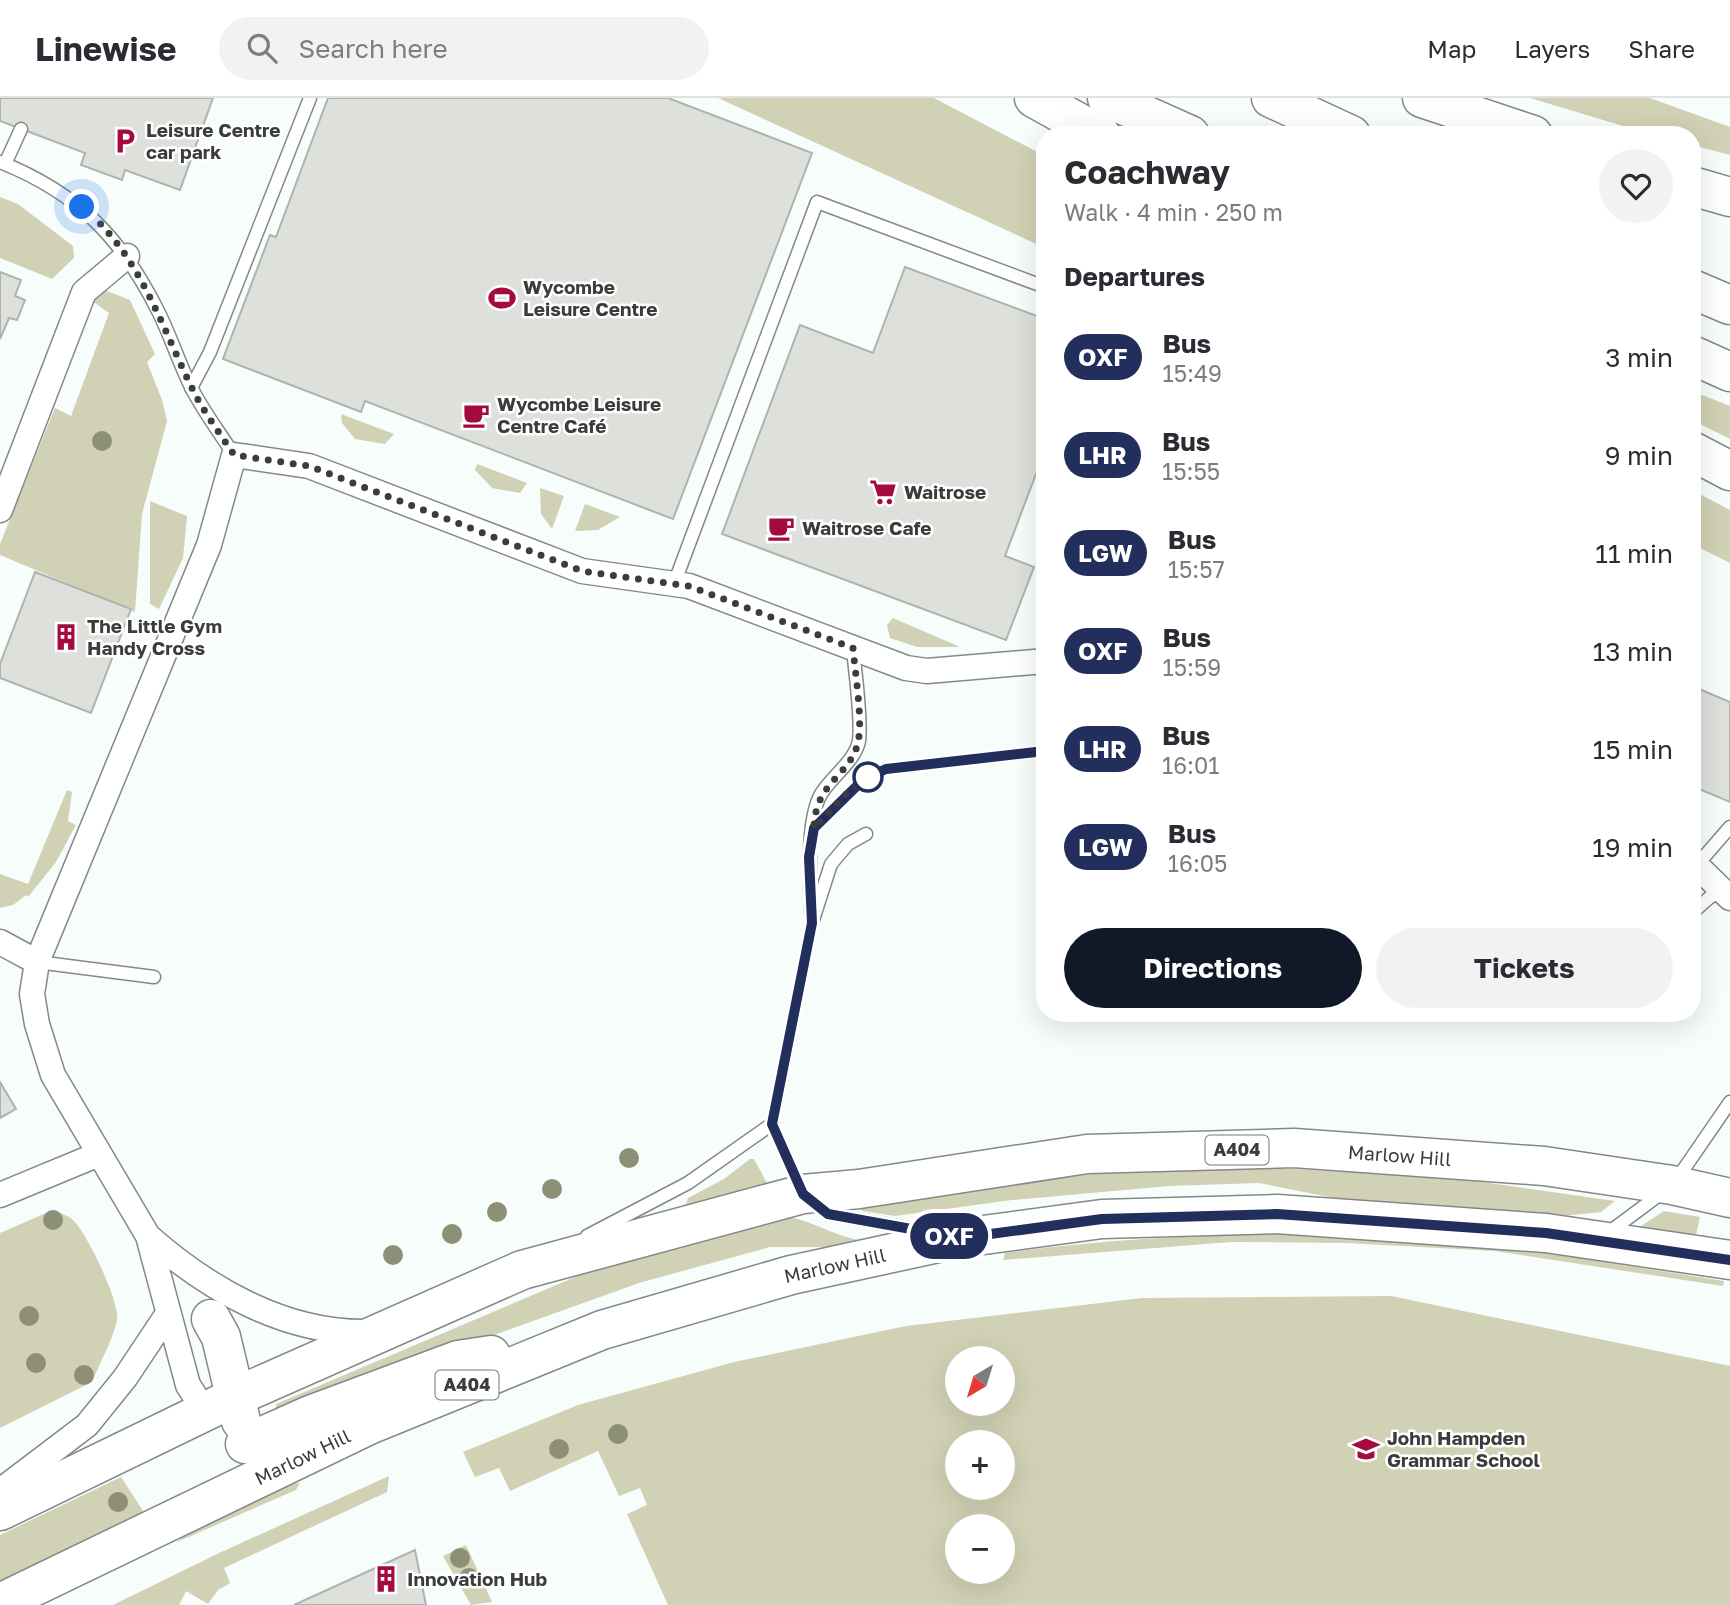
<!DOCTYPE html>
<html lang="en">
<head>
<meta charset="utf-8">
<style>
	:root { --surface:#fff; --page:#f2f2f3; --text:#2b2b33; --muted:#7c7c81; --line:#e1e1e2; --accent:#111827 }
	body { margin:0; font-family:"Golos Text",sans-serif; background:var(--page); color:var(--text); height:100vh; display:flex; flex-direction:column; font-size:26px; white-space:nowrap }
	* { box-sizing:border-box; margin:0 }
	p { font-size:23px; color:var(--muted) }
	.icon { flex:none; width:38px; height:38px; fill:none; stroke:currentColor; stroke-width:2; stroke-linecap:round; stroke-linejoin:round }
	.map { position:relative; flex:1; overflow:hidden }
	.sheet { position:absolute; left:1036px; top:28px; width:665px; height:896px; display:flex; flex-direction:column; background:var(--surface); border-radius:28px; box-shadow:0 7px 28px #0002 }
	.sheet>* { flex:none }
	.badge { padding:0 14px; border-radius:23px; font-size:24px; line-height:46px }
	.needle { width:46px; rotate:218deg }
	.controls { position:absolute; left:945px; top:1248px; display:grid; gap:14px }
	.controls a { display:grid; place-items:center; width:70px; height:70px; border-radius:50%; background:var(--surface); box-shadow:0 7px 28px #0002; font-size:35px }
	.you { position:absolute; width:35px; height:35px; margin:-18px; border:5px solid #fff; border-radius:50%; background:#1a73e8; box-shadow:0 0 0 10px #1a73e833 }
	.map>.badge { position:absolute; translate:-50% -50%; box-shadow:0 0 0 4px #fff }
	h2 { padding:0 28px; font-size:26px; line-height:63px }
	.round { display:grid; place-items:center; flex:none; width:74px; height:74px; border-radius:37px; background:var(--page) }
	.summary { display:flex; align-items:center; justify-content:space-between; height:119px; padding:0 28px }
	h1 { font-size:33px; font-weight:700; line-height:52px }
	.action { display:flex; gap:14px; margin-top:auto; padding:14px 28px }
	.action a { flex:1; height:80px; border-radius:42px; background:var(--accent); color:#fff; font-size:28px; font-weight:700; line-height:80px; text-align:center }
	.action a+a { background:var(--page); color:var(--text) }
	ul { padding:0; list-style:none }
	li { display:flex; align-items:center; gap:21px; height:98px; padding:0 28px }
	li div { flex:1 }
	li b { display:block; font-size:26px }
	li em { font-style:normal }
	li .badge { min-width:77px; font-weight:700; text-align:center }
	header { display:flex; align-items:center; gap:42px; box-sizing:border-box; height:98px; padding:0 35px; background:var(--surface); border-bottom:2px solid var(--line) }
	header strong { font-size:33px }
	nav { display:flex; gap:38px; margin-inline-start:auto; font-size:24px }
	.search { width:490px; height:63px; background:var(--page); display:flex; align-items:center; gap:18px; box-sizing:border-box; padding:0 24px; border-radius:38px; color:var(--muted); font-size:26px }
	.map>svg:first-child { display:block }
	.green { fill:#d1d1b5; fill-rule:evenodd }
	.building { fill:#dde0db; stroke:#afb3ae; stroke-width:2 }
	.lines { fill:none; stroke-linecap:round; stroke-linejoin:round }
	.service-casing { stroke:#838987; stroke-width:15 }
	.minor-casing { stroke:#838987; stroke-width:27 }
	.primary-casing { stroke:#838987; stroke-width:41 }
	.motorway-casing { stroke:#838987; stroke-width:41 }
	.service { stroke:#fff; stroke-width:12 }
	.minor { stroke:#fff; stroke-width:24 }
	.primary { stroke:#fff; stroke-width:38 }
	.motorway { stroke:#fff; stroke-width:38 }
	.tree { fill:#8d8f76 }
	.line-casing { stroke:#fff; stroke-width:16 }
	.line { stroke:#222e5b; stroke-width:10 }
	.walk { stroke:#3b3d3c; stroke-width:7; stroke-dasharray:0 12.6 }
	.stop-dot { fill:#fff; stroke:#222e5b; stroke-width:3.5 }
	.labels { text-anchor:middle; stroke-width:5; stroke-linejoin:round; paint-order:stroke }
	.shield { fill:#fff; stroke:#767776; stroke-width:2 }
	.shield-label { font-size:18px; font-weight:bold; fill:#3b3d3c }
	.poi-label { font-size:19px; font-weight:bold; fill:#3b3d3c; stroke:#fff; text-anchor:start }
	.street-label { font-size:19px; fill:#3b3d3c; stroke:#fff }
</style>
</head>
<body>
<header>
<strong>Linewise</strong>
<div class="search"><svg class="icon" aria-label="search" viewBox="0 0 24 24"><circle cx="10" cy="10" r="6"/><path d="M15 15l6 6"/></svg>Search here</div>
<nav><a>Map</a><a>Layers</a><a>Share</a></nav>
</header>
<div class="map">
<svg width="1730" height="1507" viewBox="0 0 1730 1507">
	<rect width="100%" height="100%" fill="#f7fdfb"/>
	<!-- green -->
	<path class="green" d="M718,0H934L1045,58V150Z
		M1530,0H1650L1730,29V57L1692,47V37H1653Z
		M0,99L18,106L73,148L74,160L52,181L0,160Z
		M102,191L130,202L155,256L147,264L162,302L167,323L142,416L135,514L0,457V446L55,310L71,318L109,215L92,203Z
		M1692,293L1730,308V341L1692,322Z
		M341,316L394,336L385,346L355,341L342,325Z
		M477,366L527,385L520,395L492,390L475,372Z
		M540,390L564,398L552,431L541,416Z
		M1692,392L1730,412V465L1692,446Z
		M150,403L187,418L183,460L159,511L150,506Z
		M585,406L620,419L598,432L575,433Z
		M893,520L958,548L959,549H917L890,540L887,527Z
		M67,692L72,694L68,723L76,727L56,764L28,799L26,797L13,807L0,810V776L28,786Z
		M750,1061H754L767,1085L765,1091L692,1109L686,1107L688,1100L724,1081Z
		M1160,1070L1294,1071L1455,1080L1615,1103L1601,1114L1553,1119L1344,1102L1259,1085L1169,1088L1012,1102L895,1118L862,1113L859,1106L985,1086Z
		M53,1112C59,1115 68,1117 73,1122C87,1135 120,1204 117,1222C113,1242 100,1264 92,1284L0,1330V1135Z
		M1664,1113L1700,1119L1695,1141L1638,1130Z
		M790,1119C814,1124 833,1137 858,1142L856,1145L830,1149H770L639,1185L276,1315V1306L580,1177Z
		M1326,1135L1510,1149L1724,1183L1723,1188L1495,1153L1346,1145L1231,1144L1003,1162L1005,1155C1112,1140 1218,1136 1326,1135Z
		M1391,1198L1730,1268V1507H668L627,1416L647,1407L640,1390L619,1398L598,1353L510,1393L499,1370L475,1379L463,1354L578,1307L734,1264L906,1228L1142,1200ZM957,1260H1003V1306H957ZM1003,1344V1390H957V1344ZM1003,1428V1474H957V1428Z
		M389,1378L387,1394L224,1470L230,1485L218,1492L208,1506L186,1493L179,1507H113L217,1456Z
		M121,1379L145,1416L0,1485V1437Z
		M300,1385L296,1392L177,1444L188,1434L289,1386Z
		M466,1447L492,1504L471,1507L443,1458Z"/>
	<!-- building -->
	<path class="building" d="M0,0H213L180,92L125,72L122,82L81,67L85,55L0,23Z
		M328,0H668L812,55L673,421L365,303L361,314L223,261L270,137L276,139Z
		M905,169L1045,221V352L1005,458L1034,469L1006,542L722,436L800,227L873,255Z
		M0,174L21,182L15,198L25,202L17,222L9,220L0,241Z
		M35,474L131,511L91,615L0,580V566Z
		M1692,588L1730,604V704L1692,688Z
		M0,984L16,1011L0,1020Z
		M415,1452L426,1507H294Z"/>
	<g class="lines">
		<defs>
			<path id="service" d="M0,64C78,95 122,140 159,215C171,239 179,265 191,289C203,313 220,335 234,357
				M5,66L21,31
				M191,290L210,254L310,0
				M674,486L817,104L1045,189
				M814,730L864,681L886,671L1045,653
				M1697,767L1730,729
				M811,814C810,783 806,722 821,696C832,678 855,663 859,643C862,620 855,575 853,550
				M1692,815L1710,799L1725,793
				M37,864L154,879
				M1677,1081L1730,1004
				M801,1092L772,1026L812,825L831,766L848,746L866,736
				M813,1104L828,1116L929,1134
				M1608,1135L1663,1094
				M587,1138L688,1085L772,1026"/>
			<path id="minor" d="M0,412L84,194L127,158
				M1692,763L1730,800
				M0,844L37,864
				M0,1097L99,1056
				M148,1138C208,1191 284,1235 366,1234
				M205,1314L188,1287L148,1138L53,977L37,926L32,896L37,864L209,447L234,357L309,368L582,473L689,488L906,570L927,573L1045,563
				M0,1393L87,1327L125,1280L167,1217"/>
			<g id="primary">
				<path d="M211,1221L221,1239L241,1323"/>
				<path d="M245,1346L310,1317L458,1262L491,1257"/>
				<path id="s1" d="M0,1413L237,1298L522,1172L803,1096L859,1091L1087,1056L1294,1050L1544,1068L1672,1087L1730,1100"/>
				<path id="s2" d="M0,1505L369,1327L602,1232L791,1177L961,1140L1102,1121L1277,1116L1546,1135L1730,1162"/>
			</g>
			<path id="motorway" d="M1034,0L1101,37
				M1107,0L1190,37
				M1271,0L1351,37
				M1422,0L1533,37
				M1692,88L1730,99
				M1692,191L1730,207
				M1692,257L1730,274
				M1692,353L1730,373"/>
		</defs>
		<!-- service casing -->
		<use href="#service" class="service-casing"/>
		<!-- minor casing -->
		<use href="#minor" class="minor-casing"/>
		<!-- primary casing -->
		<use href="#primary" class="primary-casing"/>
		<!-- motorway casing -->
		<use href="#motorway" class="motorway-casing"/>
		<!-- service -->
		<use href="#service" class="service"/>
		<!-- minor -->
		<use href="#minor" class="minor"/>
		<!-- primary -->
		<use href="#primary" class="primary"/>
		<!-- motorway -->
		<use href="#motorway" class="motorway"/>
	</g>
	<!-- trees -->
	<g class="tree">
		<circle cx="102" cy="343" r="10"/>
		<circle cx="629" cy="1060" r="10"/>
		<circle cx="552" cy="1091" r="10"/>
		<circle cx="497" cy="1114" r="10"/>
		<circle cx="53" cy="1122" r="10"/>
		<circle cx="452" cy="1136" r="10"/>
		<circle cx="393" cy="1157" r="10"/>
		<circle cx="29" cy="1218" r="10"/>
		<circle cx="36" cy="1265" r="10"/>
		<circle cx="84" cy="1277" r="10"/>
		<circle cx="618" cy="1336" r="10"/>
		<circle cx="559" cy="1351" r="10"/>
		<circle cx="118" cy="1404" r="10"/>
		<circle cx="460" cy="1460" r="10"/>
		<circle cx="469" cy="1480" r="10"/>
	</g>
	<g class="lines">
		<defs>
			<path id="line" d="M1045,653L886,671L864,681L814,730L809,759L812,825L772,1026L803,1096L828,1116L961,1140L1102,1121L1277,1116L1546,1135L1730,1162"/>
		</defs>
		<!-- line casing -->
		<use href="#line" class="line-casing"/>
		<!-- line -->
		<use href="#line" class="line"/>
		<!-- walk -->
		<path class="walk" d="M82,109C139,155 160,225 191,288C202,312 220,335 234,357L309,368L582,473L689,488L853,550C855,574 863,623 858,644C851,678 815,683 814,730L847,695L868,679"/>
	</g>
	<!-- icons -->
	<defs>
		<symbol id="parking-bare" viewBox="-9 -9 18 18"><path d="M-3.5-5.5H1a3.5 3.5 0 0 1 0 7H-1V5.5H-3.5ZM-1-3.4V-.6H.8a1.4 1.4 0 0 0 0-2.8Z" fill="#a40a3d" stroke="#fff" stroke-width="2.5" paint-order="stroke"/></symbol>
		<symbol id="stadium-bare" viewBox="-9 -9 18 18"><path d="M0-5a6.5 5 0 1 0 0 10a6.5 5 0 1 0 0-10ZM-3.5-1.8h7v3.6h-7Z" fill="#a40a3d" stroke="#fff" stroke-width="2.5" paint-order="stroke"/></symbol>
		<symbol id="cafe-bare" viewBox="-9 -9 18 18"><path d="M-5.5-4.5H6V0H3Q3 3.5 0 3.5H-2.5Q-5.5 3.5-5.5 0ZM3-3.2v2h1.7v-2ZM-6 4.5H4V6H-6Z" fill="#a40a3d" stroke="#fff" stroke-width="2.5" paint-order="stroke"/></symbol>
		<symbol id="supermarket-bare" viewBox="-9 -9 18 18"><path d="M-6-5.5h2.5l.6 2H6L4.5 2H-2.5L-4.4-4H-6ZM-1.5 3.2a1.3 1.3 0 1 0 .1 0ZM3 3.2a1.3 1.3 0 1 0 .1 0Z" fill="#a40a3d" stroke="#fff" stroke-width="2.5" paint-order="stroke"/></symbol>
		<symbol id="building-bare" viewBox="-9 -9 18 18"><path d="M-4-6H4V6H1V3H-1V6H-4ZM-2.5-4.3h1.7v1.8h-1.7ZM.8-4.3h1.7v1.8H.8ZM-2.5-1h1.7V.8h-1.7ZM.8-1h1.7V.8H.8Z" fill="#a40a3d" stroke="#fff" stroke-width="2.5" paint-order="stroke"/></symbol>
		<symbol id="school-bare" viewBox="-9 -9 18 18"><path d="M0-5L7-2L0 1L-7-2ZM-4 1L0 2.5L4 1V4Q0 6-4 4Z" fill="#a40a3d" stroke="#fff" stroke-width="2.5" paint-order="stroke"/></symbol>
	</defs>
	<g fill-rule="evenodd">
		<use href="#parking-bare" x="106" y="24" width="38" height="38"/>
		<use href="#stadium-bare" x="483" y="181" width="38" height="38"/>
		<use href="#cafe-bare" x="457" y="298" width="38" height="38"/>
		<use href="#supermarket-bare" x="864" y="375" width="38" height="38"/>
		<use href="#cafe-bare" x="762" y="411" width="38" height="38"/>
		<use href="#building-bare" x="47" y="520" width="38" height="38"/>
		<use href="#school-bare" x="1347" y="1332" width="38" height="38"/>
		<use href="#building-bare" x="367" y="1462" width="38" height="38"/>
	</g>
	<!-- markers -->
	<circle class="stop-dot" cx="868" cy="679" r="14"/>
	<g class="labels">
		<!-- shield labels -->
		<g class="shield">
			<rect x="1205.5" y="1037.5" width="63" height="29" rx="5"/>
			<rect x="435.5" y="1272.5" width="63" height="29" rx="5"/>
		</g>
		<g class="shield-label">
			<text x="1237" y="1058">A404</text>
			<text x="467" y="1293">A404</text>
		</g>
		<!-- poi labels -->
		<g class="poi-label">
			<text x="146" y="39">Leisure Centre<tspan x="146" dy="22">car park</tspan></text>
			<text x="523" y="196">Wycombe<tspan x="523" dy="22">Leisure Centre</tspan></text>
			<text x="497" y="313">Wycombe Leisure<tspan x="497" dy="22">Centre Café</tspan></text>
			<text x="904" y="401">Waitrose</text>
			<text x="802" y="437">Waitrose Cafe</text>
			<text x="87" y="535">The Little Gym<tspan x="87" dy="22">Handy Cross</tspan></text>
			<text x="1387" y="1347">John Hampden<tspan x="1387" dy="22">Grammar School</tspan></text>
			<text x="407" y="1488">Innovation Hub</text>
		</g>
		<!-- street labels -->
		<g class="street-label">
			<text dy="7" stroke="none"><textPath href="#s1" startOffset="1466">Marlow Hill</textPath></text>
			<text dy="7" stroke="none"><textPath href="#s2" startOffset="903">Marlow Hill</textPath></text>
			<text dy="7" stroke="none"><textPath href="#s2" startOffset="336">Marlow Hill</textPath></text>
		</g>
	</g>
</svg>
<div class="controls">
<a><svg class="needle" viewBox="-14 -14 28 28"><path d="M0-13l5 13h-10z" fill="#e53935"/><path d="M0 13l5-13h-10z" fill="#7c7c81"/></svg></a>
<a>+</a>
<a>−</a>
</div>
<div class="you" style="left:82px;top:109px"></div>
<b class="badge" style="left:949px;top:1138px;background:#222e5b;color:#fff">OXF</b>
<section class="sheet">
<div class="summary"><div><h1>Coachway</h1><p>Walk · 4 min · 250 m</p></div><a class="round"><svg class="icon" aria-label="heart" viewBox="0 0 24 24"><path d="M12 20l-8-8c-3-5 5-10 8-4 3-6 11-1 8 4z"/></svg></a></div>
<h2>Departures</h2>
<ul>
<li><span class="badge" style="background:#222e5b;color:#fff">OXF</span><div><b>Bus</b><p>15:49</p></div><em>3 min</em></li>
<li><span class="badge" style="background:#222e5b;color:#fff">LHR</span><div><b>Bus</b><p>15:55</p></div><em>9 min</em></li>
<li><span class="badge" style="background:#222e5b;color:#fff">LGW</span><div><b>Bus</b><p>15:57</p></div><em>11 min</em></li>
<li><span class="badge" style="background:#222e5b;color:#fff">OXF</span><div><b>Bus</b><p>15:59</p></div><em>13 min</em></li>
<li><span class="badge" style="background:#222e5b;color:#fff">LHR</span><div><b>Bus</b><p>16:01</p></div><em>15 min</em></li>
<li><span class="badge" style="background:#222e5b;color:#fff">LGW</span><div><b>Bus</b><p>16:05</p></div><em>19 min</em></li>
</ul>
<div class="action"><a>Directions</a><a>Tickets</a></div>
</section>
</div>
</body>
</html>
